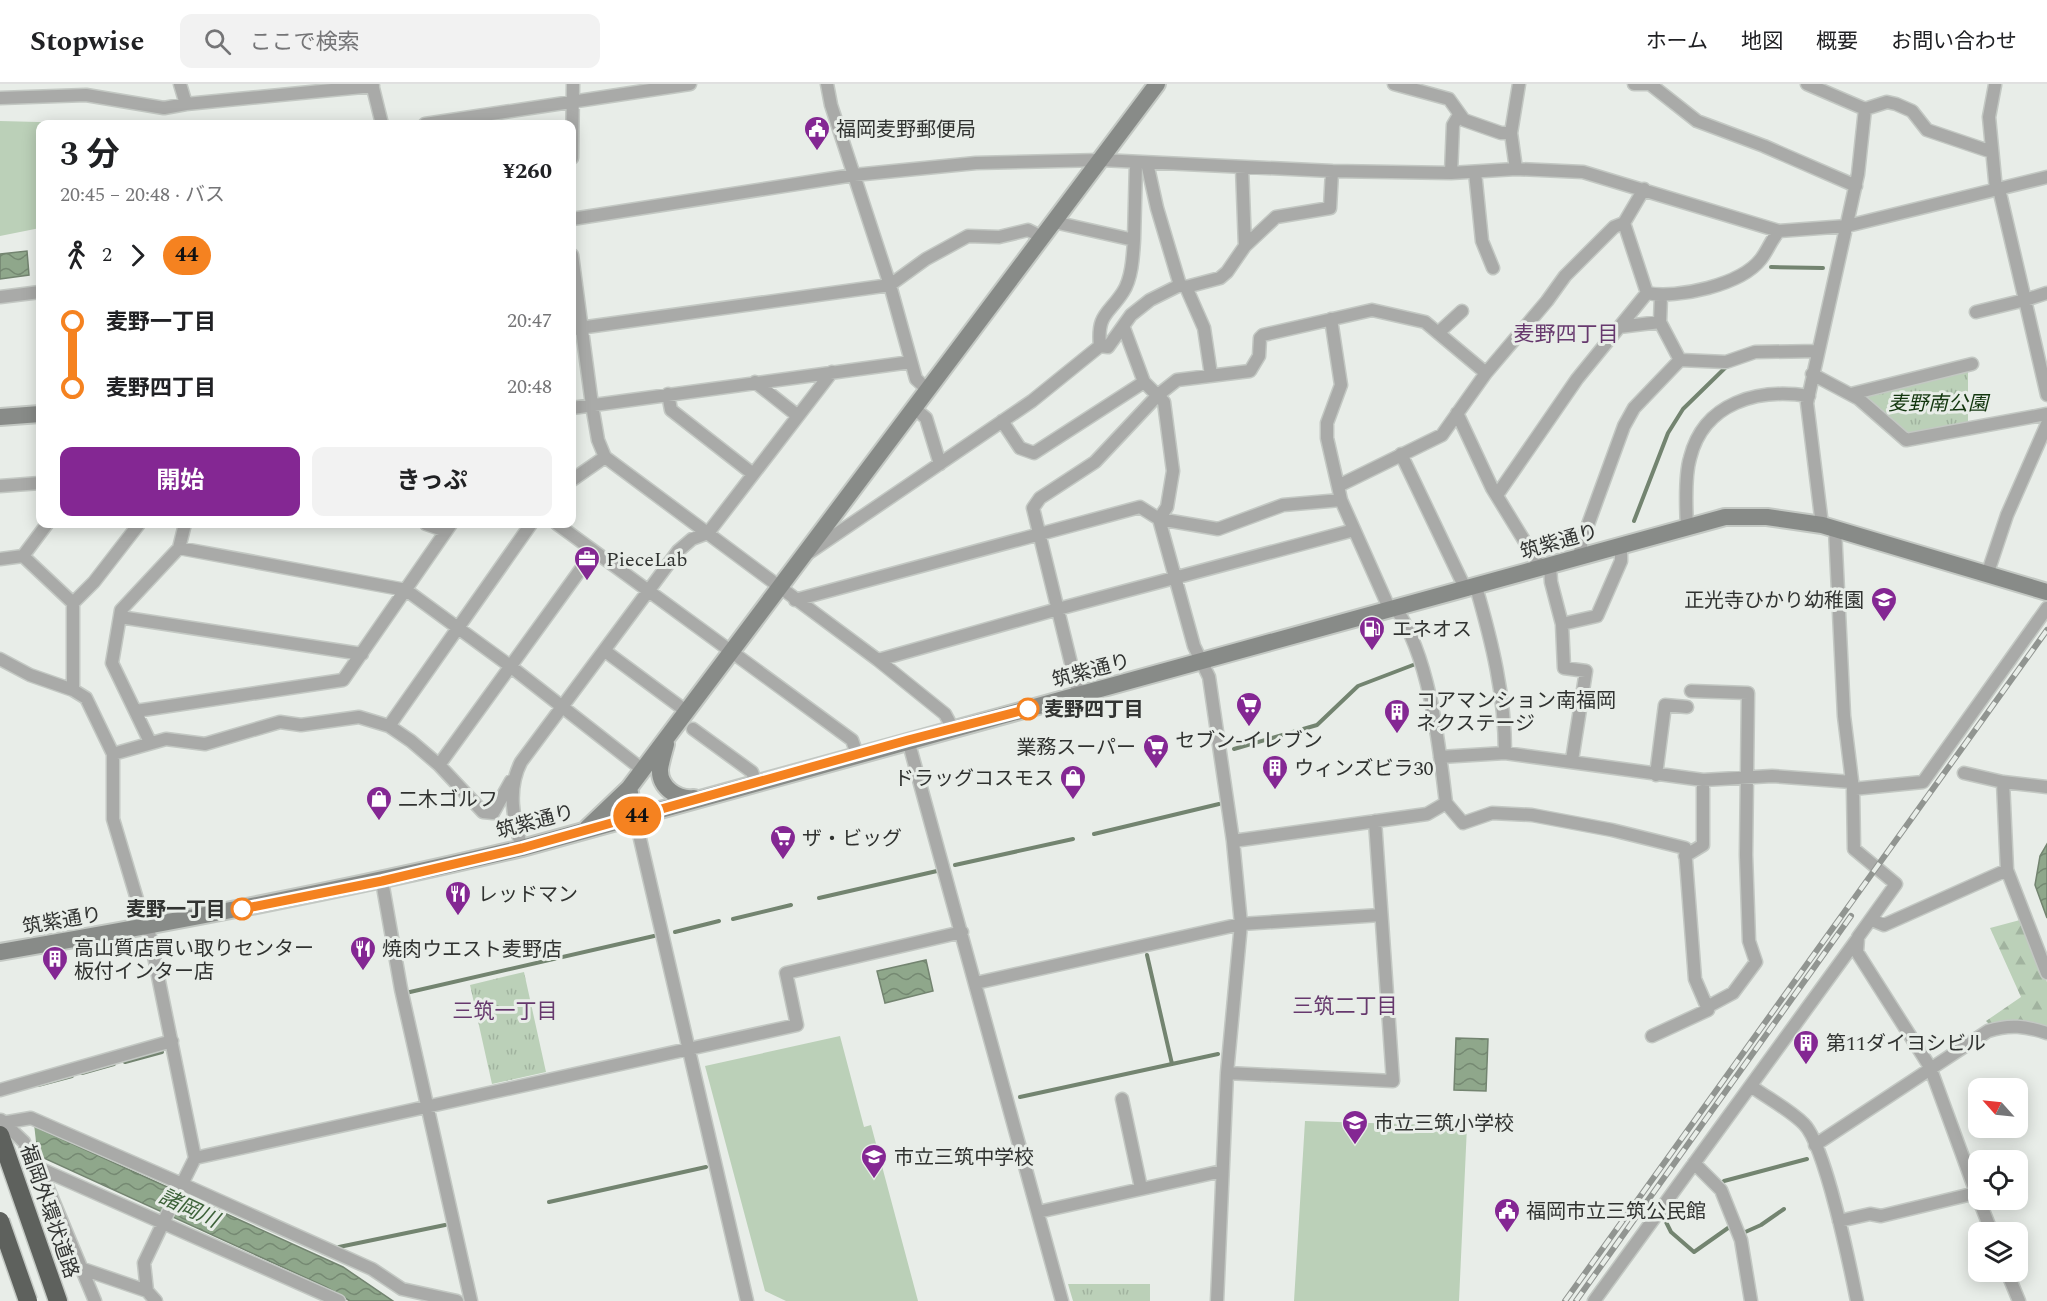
<!DOCTYPE html>
<html lang="ja">
<head>
<meta charset="utf-8">
<style>
	:root { --surface:#fff; --page:#f2f2f2; --text:#202124; --muted:#757577; --line:#e0e0e0; --accent:#842793 }
	body { margin:0; font-family:Spectral,"Noto Sans JP",serif; background:var(--page); color:var(--text); height:100vh; display:flex; flex-direction:column; font-size:22px; white-space:nowrap }
	* { box-sizing:border-box; margin:0 }
	p { font-size:20px; color:var(--muted) }
	.icon { flex:none; width:33px; height:33px; fill:none; stroke:currentColor; stroke-width:2; stroke-linecap:round; stroke-linejoin:round }
	.map { position:relative; flex:1; overflow:hidden }
	.drawer { position:absolute; left:36px; top:36px; width:540px; height:408px; display:flex; flex-direction:column; background:var(--surface); border-radius:12px; box-shadow:0 3px 15px #0003 }
	.drawer>* { flex:none }
	.badge { padding:0 12px; border-radius:20px; font-size:21px; line-height:39px }
	.needle { width:39px; rotate:297deg }
	.fabs { position:absolute; left:1968px; top:994px; display:grid; gap:12px }
	.fabs a { display:grid; place-items:center; width:60px; height:60px; border-radius:12px; background:var(--surface); box-shadow:0 3px 15px #0003; font-size:30px }
	.map>.badge { position:absolute; translate:-50% -50%; box-shadow:0 0 0 3px #fff }
	.legs { display:flex; align-items:center; gap:9px; height:66px; padding:0 24px; font-size:20px }
	.legs p { margin-inline-start:auto }
	.summary { display:flex; align-items:center; justify-content:space-between; height:102px; padding:0 24px }
	h1 { font-size:33px; font-weight:700; line-height:45px }
	.button { display:flex; gap:12px; margin-top:auto; padding:12px 24px }
	.button a { flex:1; height:69px; border-radius:12px; background:var(--accent); color:#fff; font-size:24px; font-weight:700; line-height:69px; text-align:center }
	.button a+a { background:var(--page); color:var(--text) }
	ul { padding:0 24px; list-style:none }
	li { display:flex; align-items:center; gap:21px; height:66px; font-size:22px }
	li i { display:grid; place-items:center; width:9px; height:100%; margin:0 8px; background:currentColor }
	li i::after { content:''; width:15px; height:15px; margin:-8px; border:4px solid; border-radius:50%; background:var(--surface) }
	li p { margin-inline-start:auto }
	li:first-child i { background:linear-gradient(#0000 50%,currentColor 0) }
	li:last-child i { background:linear-gradient(currentColor 50%,#0000 0) }
	header { display:flex; align-items:center; gap:36px; box-sizing:border-box; height:84px; padding:0 30px; background:var(--surface); border-bottom:2px solid var(--line) }
	header strong { font-size:28px }
	nav { display:flex; gap:33px; margin-inline-start:auto; font-size:21px }
	.search { width:420px; height:54px; background:var(--page); display:flex; align-items:center; gap:15px; box-sizing:border-box; padding:0 21px; border-radius:12px; color:var(--muted); font-size:22px }
	.map>svg:first-child { display:block }
	.grass { fill:url(#grass-tufts) }
	.forest { fill:url(#forest-firs) }
	.pitch { fill:#bbd0b8 }
	.water { fill:url(#water-waves); stroke:#738470; stroke-width:1.5 }
	.pier { fill:#e8ede8 }
	.lines { fill:none; stroke-linecap:round; stroke-linejoin:round }
	.stream { stroke:#738470; stroke-width:4 }
	.street-casing { stroke:#c3c8c3; stroke-width:15 }
	.secondary-casing { stroke:#c3c8c3; stroke-width:20 }
	.highway-casing { stroke:#c3c8c3; stroke-width:21 }
	.street { stroke:#a9aaa8; stroke-width:12 }
	.secondary { stroke:#888b88; stroke-width:16 }
	.highway { stroke:#5e615d; stroke-width:18 }
	.rail-casing { stroke:#919591; stroke-width:6 }
	.rail { stroke:#e8ede8; stroke-width:4; stroke-dasharray:11; stroke-linecap:butt }
	.highway-bridge-casing { stroke:#c3c8c3; stroke-width:21; stroke-linecap:butt }
	.highway-bridge { stroke:#5e615d; stroke-width:18 }
	.line-1-casing { stroke:#fff; stroke-width:14 }
	.line-1 { stroke:#f58220; stroke-width:9 }
	.stop-1-dot { fill:#fff; stroke:#f58220; stroke-width:3 }
	.labels { text-anchor:middle; stroke-width:6; stroke-linejoin:round; paint-order:stroke }
	.poi-label { font-size:20px; fill:#313331; stroke:#e8ede8; text-anchor:start }
	.park-label { font-size:20px; font-style:italic; fill:#12360e; stroke:#e8ede8 }
	.street-label { font-size:20px; fill:#313331; stroke:#e8ede8 }
	.stop-label { font-size:20px; font-weight:bold; fill:#313331; stroke:#e8ede8; text-anchor:start }
	.neighbourhood-label { font-size:21px; fill:#66386d; stroke:#e8ede8 }
	.water-label { font-size:21px; font-style:italic; fill:#3e633a; stroke:#e8ede8 }
</style>
</head>
<body>
<header>
<strong>Stopwise</strong>
<div class="search"><svg class="icon" aria-label="search" viewBox="0 0 24 24"><circle cx="10" cy="10" r="6"/><path d="M15 15l6 6"/></svg>ここで検索</div>
<nav><a>ホーム</a><a>地図</a><a>概要</a><a>お問い合わせ</a></nav>
</header>
<div class="map">
<svg width="2047" height="1217" viewBox="0 0 2047 1217">
	<defs>
		<pattern id="grass-tufts" width="24" height="20" patternUnits="userSpaceOnUse" patternTransform="scale(1.5)"><rect width="24" height="20" fill="#bbd0b8"/><path d="M3 7l-1-3M5 7V3M7 7l1-3M15 17l-1-3M17 17v-4M19 17l1-3" fill="none" stroke="#a1b39f"/></pattern>
		<pattern id="forest-firs" width="22" height="20" patternUnits="userSpaceOnUse" patternTransform="scale(1.5)"><rect width="22" height="20" fill="#bbd0b8"/><path d="M5 1l3.5 6h-7zM16 11l3.5 6h-7z" fill="#a1b39f"/></pattern>
		<pattern id="water-waves" width="16" height="10" patternUnits="userSpaceOnUse" patternTransform="scale(1.5)"><rect width="16" height="10" fill="#8fa78b"/><path d="M0 5q4-4 8 0t8 0" fill="none" stroke="#758972"/></pattern>
	</defs>
	<rect width="100%" height="100%" fill="#e8ede8"/>
	<!-- grass -->
	<path class="grass" d="M1968,287V338L1907,349L1865,313Z
		M524,888L546,988L492,1000L470,901Z
		M1068,1200H1150V1217H1073Z"/>
	<!-- forest -->
	<path class="forest" d="M2020,836L2047,898V944C2026,937 2011,937 1990,941L1986,937L2021,913L1990,844Z"/>
	<!-- pitch -->
	<path class="pitch" d="M0,37L115,40H40V144L0,152Z
		M840,952L864,1043L871,1041L918,1217H786L765,1207L705,982Z
		M1305,1037L1467,1042L1459,1217H1294Z"/>
	<!-- water -->
	<path class="water" d="M27,167L29,191L0,195V170Z
		M2047,760V834L2035,801L2040,772Z
		M926,876L933,907L885,919L877,887Z
		M1456,954L1488,955L1486,1007L1454,1006Z
		M0,1027L343,1183L393,1217H350L326,1203L0,1054Z"/>
	<!-- pier -->
	<path class="pier" d="M0,1024L34,1040L38,1075L0,1058Z"/>
	<g class="lines">
		<!-- stream -->
		<path class="stream" d="M1771,183L1823,184
			M1634,437L1668,349L1683,325L1725,284
			M1234,665L1317,641L1358,602L1413,581
			M1094,750L1219,720
			M955,781L1073,755
			M819,814L937,787
			M733,835L791,821
			M675,848L719,837
			M1147,871L1172,980
			M410,908L654,852
			M125,978L162,968
			M82,989L114,980
			M38,1001L72,992
			M1020,1013L1218,970
			M1724,1097L1807,1075
			M549,1118L706,1083
			M1663,1132L1671,1148L1694,1168L1728,1144
			M1743,1149L1761,1141L1784,1125
			M339,1163L445,1141"/>
		<defs>
			<path id="street" d="M180,0L186,20L373,2
				M372,0L382,40
				M827,0L831,21L890,201L916,295L928,306
				M1394,0L1449,15L1464,36L1501,49H1511
				M1634,0H1648
				M1650,0L1697,37L1764,62L1856,102
				M1807,0L1865,25L1858,90L1807,319L1822,441
				M1995,1L1989,33L1996,106
				M0,14L86,11L164,24L186,20
				M1865,25L1887,18L1896,20L1912,27L1927,46L1992,68
				M425,40L690,0
				M572,74L573,0
				M1147,79L1157,124L1180,201L1186,203L1204,244L1211,291
				M1242,83L1245,162
				M1516,85L1511,49L1519,0
				M1475,88L1482,157L1493,184
				M1451,89L1453,41L1459,31
				M1999,105L2025,216L2047,209
				M572,135L854,91L976,79L1101,76L1332,87L1451,89L1516,85L1583,88L1779,147L1847,142L2047,93
				M1054,138L1134,156C1133,172 1132,194 1123,208C1108,231 1097,230 1100,262
				M1624,139L1647,209
				M1134,156L1136,79
				M572,171L592,321L598,356L605,373L878,576L945,630L953,645
				M1186,203L1220,194L1227,188L1245,162L1276,133L1330,124L1332,87
				M1661,211L1660,238L1680,276
				M0,213L40,208
				M1976,228L2025,216L2047,311
				M1331,235L1341,301L1327,339V354L1338,402
				M1619,243L1660,238
				M1124,244L1144,298L1164,318L1173,387L1167,423L1159,435L1194,562L1209,593L1233,757L1241,840L1227,989L1217,1217
				M572,245L890,201L926,175L968,152L999,153L1028,146L1042,153
				M1438,249L1462,227
				M1812,290L1859,315L1906,356L2047,330
				M755,298L798,332
				M668,310L671,326L753,390
				M1851,310L1972,280
				M572,324L911,278
				M914,324L926,334L940,380
				M1457,329L1492,404L1541,484
				M1002,337L1020,364L1034,369L1144,298
				M1401,370L1466,506
				M572,396L605,373
				M0,402L40,399
				M1497,411L1577,295L1647,209C1677,215 1741,201 1761,175C1768,166 1771,156 1779,147
				M426,440L446,447
				M557,440L594,467
				M1687,443C1686,424 1685,391 1690,374C1704,318 1758,304 1809,312
				M1835,445L1844,632L1853,705L1854,765L1896,800L1858,853L1857,868L1930,983L1978,1114
				M179,464L406,506L510,582L643,686
				M810,468L1032,317L1100,262L1108,263L1131,231L1150,216L1180,201
				M1579,473L1582,457L1624,342L1634,324L1680,276L1726,278L1755,268L1818,267
				M0,475L23,472
				M1550,481L1551,498L1562,540L1564,584L1586,587L1572,676
				M1987,491L2007,431L2047,340
				M1476,503C1492,558 1505,611 1505,669
				M795,516L1140,423L1159,435L1218,445L1283,421L1341,416
				M73,519L94,498L139,440
				M1390,526L1341,416L1338,402L1442,351L1486,289L1547,217L1565,192L1614,143L1624,139L1644,105
				M120,533L362,570
				M1562,540L1597,532L1621,477V460
				M605,567L686,627
				M0,575L30,591L73,606
				M878,576L1058,525L1354,446
				M1079,612L1033,424L1040,414L1095,378L1158,311L1177,296L1250,287L1259,272L1260,254L1263,251L1372,226L1425,238L1486,289
				M136,627L343,596L451,440
				M389,642L531,440
				M693,645L752,688L756,699
				M908,656L1062,1217
				M150,658L112,579L121,526L179,464L185,440
				M113,670L166,655L205,660L280,638L301,641L359,633L389,642L411,657L439,681L483,728L493,729L511,697
				M1440,673L1505,669L1703,696L1772,692L1852,698
				M439,681L594,467L852,656L857,670
				M1964,689L2003,698L2047,703
				M1656,691L1665,621L1687,623
				M2003,698L2007,786L2047,889
				M1853,705L1923,698L2047,524
				M1446,719L1463,739L1492,729L1532,731L1612,746L1685,764L1695,895L1707,923
				M635,733L747,1217
				M1233,757L1427,730L1446,719C1439,661 1430,573 1396,525
				M522,764C513,735 507,705 521,678L678,467L692,455L708,449L832,288
				M1685,772L1703,761V696
				M382,797L401,905L471,1217
				M1872,836L1884,841L2007,786
				M976,899L1241,840L1381,831
				M1652,952L1708,926L1707,923L1733,909L1756,878L1749,857L1746,771L1748,609L1691,607
				M1227,989L1393,997L1375,737
				M1751,1002C1767,1014 1789,1025 1804,1040C1825,1061 1850,1182 1857,1217
				M0,1006L172,957
				M1122,1015L1141,1104
				M1,1036L24,1058L32,1081L163,1139L182,1100L372,1185L402,1205L457,1217
				M2,1039L31,1034L182,1100L195,1074L148,843L139,822L113,735V670L86,614L73,606V519L23,472L47,440
				M1815,1061L1988,947C2010,940 2025,942 2047,949
				M195,1074L797,941L786,889L962,848
				M1694,1079L1721,1106L1741,1156L1751,1217
				M40,1085L95,1217
				M1979,1116L1992,1149
				M1038,1128L1222,1087
				M1839,1137L1870,1130L1881,1132L1976,1109
				M83,1185L147,1207L156,1217
				M2007,1188L2019,1217
				M147,1207L144,1179L163,1139L339,1217
				M1594,1217L1858,854"/>
			<path id="secondary" d="M0,333L40,330
				M666,660C664,668 661,677 660,685C659,703 677,716 694,714
				M635,733L629,704L1157,0
				M587,744L629,704
				M0,868C175,838 349,805 522,764L1725,433H1767L1822,441L2047,508"/>
			<path id="highway" d="M0,1051L58,1217"/>
		</defs>
		<!-- street casing -->
		<use href="#street" class="street-casing"/>
		<!-- secondary casing -->
		<use href="#secondary" class="secondary-casing"/>
		<!-- highway casing -->
		<use href="#highway" class="highway-casing"/>
		<!-- street -->
		<use href="#street" class="street"/>
		<!-- secondary -->
		<use href="#secondary" class="secondary"/>
		<!-- highway -->
		<use href="#highway" class="highway"/>
		<defs>
			<path id="rail" d="M1565,1217L2047,546
				M1576,1217L1851,832"/>
		</defs>
		<!-- rail casing -->
		<use href="#rail" class="rail-casing"/>
		<!-- rail -->
		<use href="#rail" class="rail"/>
		<defs>
			<path id="highway-bridge" d="M0,1137L28,1217"/>
		</defs>
		<!-- highway-bridge casing -->
		<use href="#highway-bridge" class="highway-bridge-casing"/>
		<!-- highway-bridge -->
		<use href="#highway-bridge" class="highway-bridge"/>
	</g>
	<g class="lines">
		<defs>
			<path id="line-1" d="M242,825L382,797L522,764L908,656L1028,625"/>
		</defs>
		<!-- line-1 casing -->
		<use href="#line-1" class="line-1-casing"/>
		<!-- line-1 -->
		<use href="#line-1" class="line-1"/>
	</g>
	<!-- icons -->
	<defs>
		<symbol id="civic-pin" viewBox="-11 -11 22 30"><path d="M0 17L-7.5 6A9.5 9.5 0 1 1 7.5 6Z" fill="#842793" stroke="#e8ede8"/><path d="M-.6-6.5H3V-4.5H.6V-3L4-1V1h2V6H-6V1h2V-1L-.6-3ZM-1.2 2.5V6h2.4V2.5Z" fill="#fff"/></symbol>
		<symbol id="office-pin" viewBox="-11 -11 22 30"><path d="M0 17L-7.5 6A9.5 9.5 0 1 1 7.5 6Z" fill="#842793" stroke="#e8ede8"/><path d="M-6-3h4V-5.5h4V-3h4V5H-6ZM-1-4.5V-3h2v-1.5ZM-6 0V1H6V0Z" fill="#fff"/></symbol>
		<symbol id="school-pin" viewBox="-11 -11 22 30"><path d="M0 17L-7.5 6A9.5 9.5 0 1 1 7.5 6Z" fill="#842793" stroke="#e8ede8"/><path d="M0-5L7-2L0 1L-7-2ZM-4 1L0 2.5L4 1V4Q0 6-4 4Z" fill="#fff"/></symbol>
		<symbol id="fuel-pin" viewBox="-11 -11 22 30"><path d="M0 17L-7.5 6A9.5 9.5 0 1 1 7.5 6Z" fill="#842793" stroke="#e8ede8"/><path d="M-5.5-6h7V0h2V4h1.3V-2.5L3-4.5l.8-.8L6-3V5H2.5V1h-1V6h-7ZM-4.2-4.7v3.2H.2V-4.7Z" fill="#fff"/></symbol>
		<symbol id="supermarket-pin" viewBox="-11 -11 22 30"><path d="M0 17L-7.5 6A9.5 9.5 0 1 1 7.5 6Z" fill="#842793" stroke="#e8ede8"/><path d="M-6-5.5h2.5l.6 2H6L4.5 2H-2.5L-4.4-4H-6ZM-1.5 3.2a1.3 1.3 0 1 0 .1 0ZM3 3.2a1.3 1.3 0 1 0 .1 0Z" fill="#fff"/></symbol>
		<symbol id="building-pin" viewBox="-11 -11 22 30"><path d="M0 17L-7.5 6A9.5 9.5 0 1 1 7.5 6Z" fill="#842793" stroke="#e8ede8"/><path d="M-4-6H4V6H1V3H-1V6H-4ZM-2.5-4.3h1.7v1.8h-1.7ZM.8-4.3h1.7v1.8H.8ZM-2.5-1h1.7V.8h-1.7ZM.8-1h1.7V.8H.8Z" fill="#fff"/></symbol>
		<symbol id="shop-pin" viewBox="-11 -11 22 30"><path d="M0 17L-7.5 6A9.5 9.5 0 1 1 7.5 6Z" fill="#842793" stroke="#e8ede8"/><path d="M-5-2.5h2.3a2.7 3.5 0 0 1 5.4 0H5L5.5 6h-11ZM-1.5-2.5h3a1.5 2.3 0 0 0-3 0Z" fill="#fff"/></symbol>
		<symbol id="restaurant-pin" viewBox="-11 -11 22 30"><path d="M0 17L-7.5 6A9.5 9.5 0 1 1 7.5 6Z" fill="#842793" stroke="#e8ede8"/><path d="M-5-6h1v4h1v-4h1v4h1v-4h1v5L-1.5 .5V6h-2V.5L-5-1ZM5-6V6H3V1.5H1.5Q1.5-4 5-6Z" fill="#fff"/></symbol>
	</defs>
	<g fill-rule="evenodd">
		<use href="#civic-pin" x="802" y="30" width="30" height="40"/>
		<use href="#office-pin" x="572" y="460" width="30" height="40"/>
		<use href="#school-pin" x="1869" y="501" width="30" height="40"/>
		<use href="#fuel-pin" x="1357" y="530" width="30" height="40"/>
		<use href="#supermarket-pin" x="1234" y="606" width="30" height="40"/>
		<use href="#building-pin" x="1382" y="613" width="30" height="40"/>
		<use href="#supermarket-pin" x="1141" y="648" width="30" height="40"/>
		<use href="#building-pin" x="1260" y="669" width="30" height="40"/>
		<use href="#shop-pin" x="1058" y="679" width="30" height="40"/>
		<use href="#shop-pin" x="364" y="700" width="30" height="40"/>
		<use href="#supermarket-pin" x="768" y="739" width="30" height="40"/>
		<use href="#restaurant-pin" x="443" y="795" width="30" height="40"/>
		<use href="#restaurant-pin" x="348" y="850" width="30" height="40"/>
		<use href="#building-pin" x="40" y="860" width="30" height="40"/>
		<use href="#building-pin" x="1791" y="944" width="30" height="40"/>
		<use href="#school-pin" x="1340" y="1024" width="30" height="40"/>
		<use href="#school-pin" x="859" y="1058" width="30" height="40"/>
		<use href="#civic-pin" x="1492" y="1112" width="30" height="40"/>
	</g>
	<!-- markers -->
	<g class="stop-1-dot">
		<circle cx="1028" cy="625" r="10"/>
		<circle cx="242" cy="825" r="10"/>
	</g>
	<g class="labels">
		<!-- poi labels -->
		<g class="poi-label">
			<text x="836" y="52">福岡麦野郵便局</text>
			<text x="606" y="482">PieceLab</text>
			<text x="1864" y="523" text-anchor="end">正光寺ひかり幼稚園</text>
			<text x="1392" y="552">エネオス</text>
			<text x="1416" y="623">コアマンション南福岡<tspan x="1416" dy="23">ネクステージ</tspan></text>
			<text x="1249" y="663" text-anchor="middle">セブン-イレブン</text>
			<text x="1136" y="670" text-anchor="end">業務スーパー</text>
			<text x="1294" y="691">ウィンズビラ30</text>
			<text x="1054" y="701" text-anchor="end">ドラッグコスモス</text>
			<text x="398" y="722">二木ゴルフ</text>
			<text x="802" y="761">ザ・ビッグ</text>
			<text x="478" y="817">レッドマン</text>
			<text x="74" y="871">高山質店買い取りセンター<tspan x="74" dy="23">板付インター店</tspan></text>
			<text x="382" y="872">焼肉ウエスト麦野店</text>
			<text x="1826" y="966">第11ダイヨシビル</text>
			<text x="1374" y="1046">市立三筑小学校</text>
			<text x="894" y="1080">市立三筑中学校</text>
			<text x="1526" y="1134">福岡市立三筑公民館</text>
		</g>
		<!-- park labels -->
		<g class="park-label">
			<text x="1938" y="326">麦野南公園</text>
		</g>
		<!-- street labels -->
		<g class="street-label">
			<text transform="translate(1559 457) rotate(-16)" y="7">筑紫通り</text>
			<text transform="translate(1091 586) rotate(-15)" y="7">筑紫通り</text>
			<text transform="translate(535 737) rotate(-15)" y="7">筑紫通り</text>
			<text transform="translate(62 836) rotate(-10)" y="7">筑紫通り</text>
			<text transform="translate(50 1127) rotate(71)" y="7">福岡外環状道路</text>
		</g>
		<!-- stop labels -->
		<g class="stop-label">
			<text x="1044" y="632">麦野四丁目</text>
			<text x="226" y="832" text-anchor="end">麦野一丁目</text>
		</g>
		<!-- neighbourhood labels -->
		<g class="neighbourhood-label">
			<text x="1566" y="257">麦野四丁目</text>
			<text x="1345" y="929">三筑二丁目</text>
			<text x="505" y="934">三筑一丁目</text>
		</g>
		<!-- water labels -->
		<g class="water-label">
			<text transform="translate(189 1124) rotate(25)" y="7">諸岡川</text>
		</g>
	</g>
</svg>
<div class="fabs">
<a><svg class="needle" viewBox="-14 -14 28 28"><path d="M0-13l5 13h-10z" fill="#e53935"/><path d="M0 13l5-13h-10z" fill="#757577"/></svg></a>
<a><svg class="icon" aria-label="locate" viewBox="0 0 24 24"><circle cx="12" cy="12" r="6"/><path d="M12 2v4M12 18v4M2 12h4M18 12h4"/></svg></a>
<a><svg class="icon" aria-label="layers" viewBox="0 0 24 24"><path d="M12 4l9 5-9 5-9-5zM3 14l9 5 9-5"/></svg></a>
</div>
<b class="badge" style="left:637px;top:732px;background:#f58220;color:#111">44</b>
<section class="drawer">
<div class="summary"><div><h1>3 分</h1><p>20:45 – 20:48 · バス</p></div><b>¥260</b></div>
<div class="legs"><svg class="icon" aria-label="walk" viewBox="0 0 24 24"><circle cx="13" cy="4" r="2"/><path d="M13 8l-2 6 4 7M11 14l-3 7M7 12l3-4h3l4 4"/></svg>2<svg class="icon" aria-label="forward" viewBox="0 0 24 24"><path d="M9 5l7 7-7 7"/></svg><b class="badge" style="background:#f58220;color:#111">44</b></div>
<ul>
<li><i style="color:#f58220"></i><b>麦野一丁目</b><p>20:47</p></li>
<li><i style="color:#f58220"></i><b>麦野四丁目</b><p>20:48</p></li>
</ul>
<div class="button"><a>開始</a><a>きっぷ</a></div>
</section>
</div>
</body>
</html>
